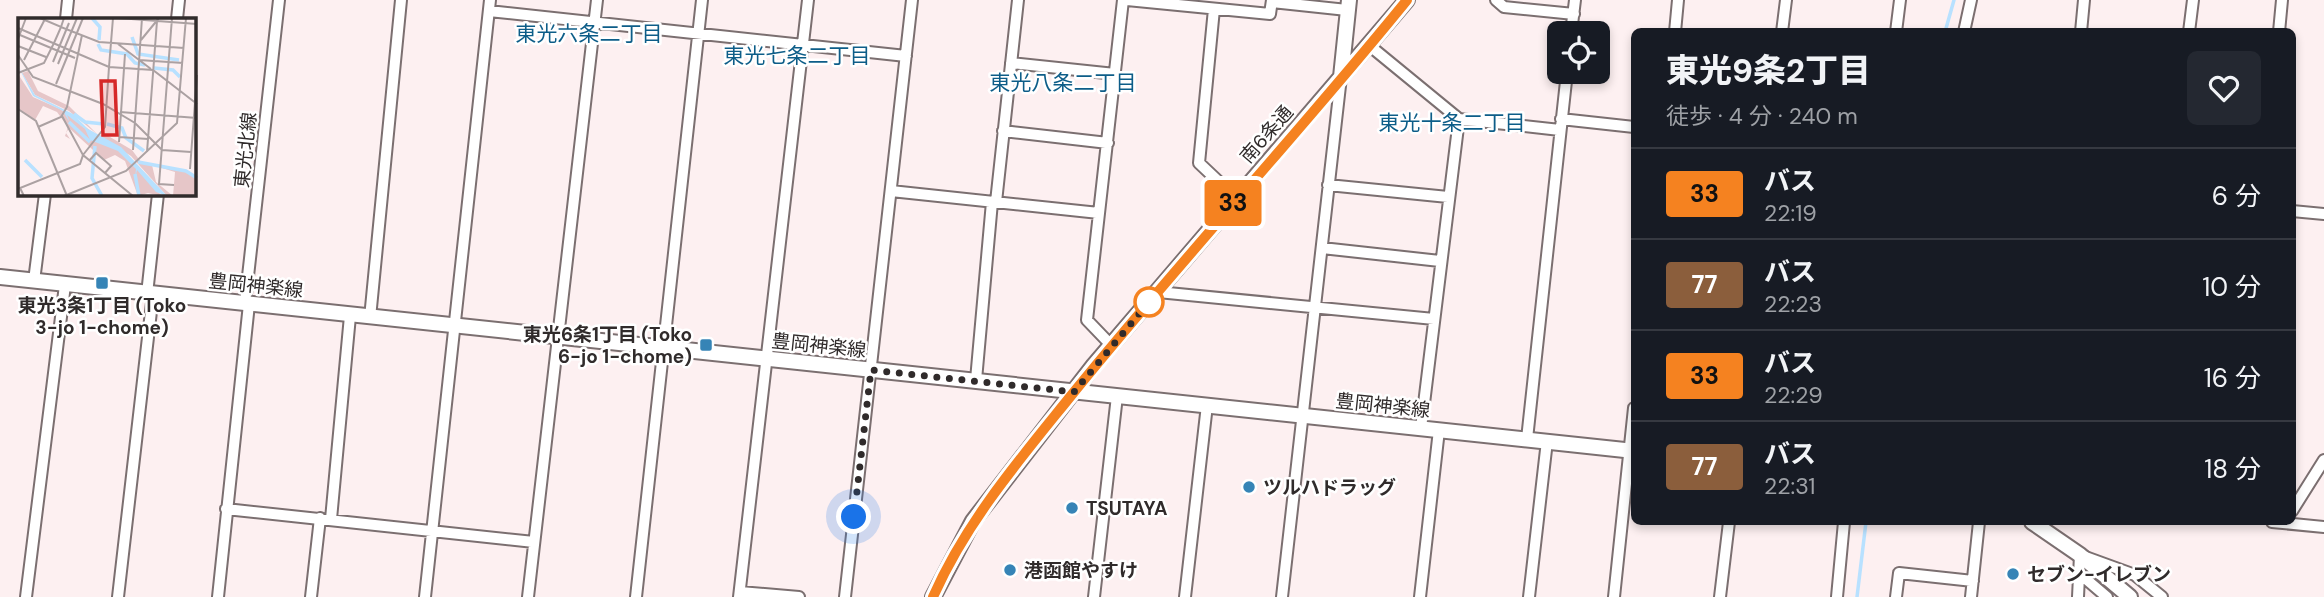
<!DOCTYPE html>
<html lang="ja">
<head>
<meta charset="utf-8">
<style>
	:root { --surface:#171b24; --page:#242831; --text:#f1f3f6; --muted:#9ea1a6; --line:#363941 }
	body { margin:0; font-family:"DM Sans","Noto Sans JP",sans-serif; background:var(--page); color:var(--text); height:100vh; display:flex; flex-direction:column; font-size:26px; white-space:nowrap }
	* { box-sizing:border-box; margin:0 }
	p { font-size:23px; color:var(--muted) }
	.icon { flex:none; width:38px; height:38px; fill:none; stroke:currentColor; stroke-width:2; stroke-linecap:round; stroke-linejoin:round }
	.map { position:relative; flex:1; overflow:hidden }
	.panel { position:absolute; left:1631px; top:28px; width:665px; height:497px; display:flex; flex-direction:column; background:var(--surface); border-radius:10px; box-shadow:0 4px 10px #0003 }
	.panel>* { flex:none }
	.badge { padding:0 14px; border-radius:5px; font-size:24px; line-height:46px }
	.fabs { position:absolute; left:1547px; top:21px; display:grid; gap:14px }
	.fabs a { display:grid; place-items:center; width:63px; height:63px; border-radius:10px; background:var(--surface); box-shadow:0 4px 10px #0003; font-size:35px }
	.you { position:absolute; width:35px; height:35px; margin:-18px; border:5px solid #fff; border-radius:50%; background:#1a73e8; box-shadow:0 0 0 10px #1a73e833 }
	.map>.badge { position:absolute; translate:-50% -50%; box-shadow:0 0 0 4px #fff }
	.round { display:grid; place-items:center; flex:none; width:74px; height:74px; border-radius:10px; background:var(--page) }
	.overview { display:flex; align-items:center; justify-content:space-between; height:119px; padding:0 35px }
	h1 { font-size:33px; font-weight:800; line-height:52px }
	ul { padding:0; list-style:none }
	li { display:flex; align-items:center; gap:21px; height:91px; padding:0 35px; border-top:2px solid var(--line) }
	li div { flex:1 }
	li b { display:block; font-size:26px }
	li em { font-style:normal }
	li .badge { min-width:77px; font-weight:700; text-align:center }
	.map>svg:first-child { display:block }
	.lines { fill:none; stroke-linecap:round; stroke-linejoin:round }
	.stream { stroke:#b8e1ff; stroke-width:3.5 }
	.street-casing { stroke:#7b6f70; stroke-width:14 }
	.secondary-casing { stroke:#7b6f70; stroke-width:18 }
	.street { stroke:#fff; stroke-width:10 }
	.secondary { stroke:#fff; stroke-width:14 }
	.line-casing { stroke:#fff; stroke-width:16 }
	.line { stroke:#f58220; stroke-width:10 }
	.walk { stroke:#302b2b; stroke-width:7; stroke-dasharray:0 12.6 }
	.poi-dot { fill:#3684b6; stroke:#fff; stroke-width:2.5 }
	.stop-dot { fill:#fff; stroke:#f58220; stroke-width:3.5 }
	.labels { text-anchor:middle; stroke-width:5; stroke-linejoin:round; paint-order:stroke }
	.street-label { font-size:19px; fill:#302b2b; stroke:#fff }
	.poi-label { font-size:19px; font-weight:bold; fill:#302b2b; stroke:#fff; text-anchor:start }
	.neighbourhood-label { font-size:21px; fill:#0d5d88; stroke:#fff }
	.inset-river { fill:none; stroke:#b8e1ff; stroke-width:3.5 }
	.inset-road { fill:none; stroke:#aba1a2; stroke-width:2 }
	.view { fill:#d62828; fill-opacity:0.15; stroke:#d62828; stroke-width:3.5 }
	.inset-edge { fill:none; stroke:#302b2b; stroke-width:3.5 }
</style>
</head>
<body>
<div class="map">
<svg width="2324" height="597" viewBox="0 0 2324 597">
	<rect width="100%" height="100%" fill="#fdf0f1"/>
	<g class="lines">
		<!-- stream -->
		<path class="stream" d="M1945,32L1954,0
			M1857,597L1866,522"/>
		<defs>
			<path id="street" d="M1127,0L1270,14L1272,0
				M1496,0L1504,7L1574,14
				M1272,2L1347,10
				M1214,9L1199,163L1236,198
				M489,11L906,56
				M66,19L68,0
				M177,19L179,0
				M1675,32L1678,0
				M1782,32L1786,0
				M1896,32L1900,0
				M1964,32L1971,0
				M2081,32L2084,0
				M2189,32L2193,0
				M2279,32L2282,0
				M1571,33L1575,0
				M1370,46L1459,119L1560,130
				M1011,63L1115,74
				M1561,119L1634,127
				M1003,131L1108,143
				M1328,185L1448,197
				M891,191L1099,213
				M996,202L1018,0
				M2292,211L2324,214
				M1322,248L1440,261
				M34,281L45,194
				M1158,292L1434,319
				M147,294L158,194
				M245,303L279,0
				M370,318L401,0
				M1111,345L1087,320L1123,0
				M976,380L992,202
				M1421,428L1459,119
				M1527,439L1567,72
				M226,509L534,542
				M2292,511L2324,460
				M331,519L350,316
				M2272,522L2324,527
				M2080,574L2107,597
				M740,592L799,597
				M26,597L65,285
				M118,597L153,294
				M218,597L249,304
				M311,597L320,518
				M425,597L490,0
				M528,597L597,0
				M636,597L702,0
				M739,597L808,0
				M845,597L912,0
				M1094,597L1117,396
				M1185,597L1207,405
				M1282,597L1341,77
				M1420,597L1439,430
				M1529,597L1547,441
				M1614,597L1634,408
				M1720,597L1729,522
				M1837,597L1844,522
				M1896,597L1899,573L1973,581
				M1971,597L1979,522
				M2078,597L2080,555L2135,575L2162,597"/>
			<path id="secondary" d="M1341,77L1349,0
				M0,277L1634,451
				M2032,522L2080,555L2130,597
				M933,597L973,521L1094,365L1407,0"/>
		</defs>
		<!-- street casing -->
		<use href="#street" class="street-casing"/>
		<!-- secondary casing -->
		<use href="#secondary" class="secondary-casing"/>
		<!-- street -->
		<use href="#street" class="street"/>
		<!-- secondary -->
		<use href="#secondary" class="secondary"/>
	</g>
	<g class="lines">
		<defs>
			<path id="line" d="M933,597C967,520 1021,458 1074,392C1182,259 1299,133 1407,0"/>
		</defs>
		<!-- line casing -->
		<use href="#line" class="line-casing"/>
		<!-- line -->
		<use href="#line" class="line"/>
		<!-- walk -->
		<path class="walk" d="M854,517L871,370L1074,392L1149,302"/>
	</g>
	<!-- markers -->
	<g class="poi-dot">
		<rect x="95" y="276" width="14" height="14" rx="3.5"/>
		<rect x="699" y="338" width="14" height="14" rx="3.5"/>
		<circle cx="1249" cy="487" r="7"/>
		<circle cx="1072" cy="508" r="7"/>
		<circle cx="1010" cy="570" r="7"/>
		<circle cx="2013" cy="574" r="7"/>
	</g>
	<circle class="stop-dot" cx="1149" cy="302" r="14"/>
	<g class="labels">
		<!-- street labels -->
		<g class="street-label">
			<text transform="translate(1266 134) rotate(-49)" y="7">南6条通</text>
			<text transform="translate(245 150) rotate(-84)" y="7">東光北線</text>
			<text transform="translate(256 285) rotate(6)" y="7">豊岡神楽線</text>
			<text transform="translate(819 345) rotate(6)" y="7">豊岡神楽線</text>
			<text transform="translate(1383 405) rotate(6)" y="7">豊岡神楽線</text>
		</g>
		<!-- poi labels -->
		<g class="poi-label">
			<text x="102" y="312" text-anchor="middle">東光3条1丁目 (Toko<tspan x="102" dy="22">3-jo 1-chome)</tspan></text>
			<text x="692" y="341" text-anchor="end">東光6条1丁目 (Toko<tspan x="692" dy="22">6-jo 1-chome)</tspan></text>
			<text x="1263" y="494">ツルハドラッグ</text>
			<text x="1086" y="515">TSUTAYA</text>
			<text x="1024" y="577">港函館やすけ</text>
			<text x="2027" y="581">セブン-イレブン</text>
		</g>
		<!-- neighbourhood labels -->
		<g class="neighbourhood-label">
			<text x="589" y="41">東光六条二丁目</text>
			<text x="797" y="63">東光七条二丁目</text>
			<text x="1063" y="90">東光八条二丁目</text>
			<text x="1452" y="130">東光十条二丁目</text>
		</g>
	</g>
	<!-- overview -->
	<g transform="translate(18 18)">
		<rect width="178" height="178" fill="#fdf0f1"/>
		<path d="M10,53L20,73L51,88L80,117L51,93L17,77L4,55ZM0,56L15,79L42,91L104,135L144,178L130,175L120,178L107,143L97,137L86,142L51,110L48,115L52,121L47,118L50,109L39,94L25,88L17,102L0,91ZM87,116L114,132L123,144L171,154L178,159V178H149L113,138L81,118ZM134,147L157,154L155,178L138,164Z" fill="#e6c6c8" fill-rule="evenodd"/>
		<path d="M0,48L17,77L55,96L70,111L103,129L149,178L138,174L119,152L117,160L118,151L100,133L72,122L67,111L49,97L52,105L45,93L15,78Z" fill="#b8e1ff"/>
		<path class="inset-river" d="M74,0L82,9L81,22M114,19L120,36L161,42M80,26L83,32L109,36L117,45L127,47M136,50L155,52L162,59M56,96L67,104L86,106M51,104L72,124M89,106L104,110L108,120L126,133M77,128L74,160L84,178M7,142L24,159M120,144L168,153L179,160M117,156L121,178"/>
		<path class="inset-road" d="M22,0L43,9L46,0M100,0L179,6M154,0L141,166L156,167M0,10L91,49L135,52L179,86M2,17L57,40M0,21L8,0M123,22L141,0M36,25L43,9L81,24L166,30M100,26L133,51M0,28L28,39M0,37L15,59L85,86L117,105L144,132L173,134M6,42L27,1M121,42L165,45M35,44L51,5M40,46L59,0M91,49L95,0M91,49L87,109L65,137L115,178M0,55L26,45L36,25M38,66L65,0M0,91L18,103L49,178M102,94L179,100M20,109L43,99L49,89L64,17M101,119L130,121M101,124L107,36M115,132L124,0M129,134L139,3M71,143L78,135L93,148L87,155M172,151L179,57M6,178L2,170L62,146L65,137L44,98M46,178L108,153L159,105L168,0"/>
		<path class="view" d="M83,63H97L99,117H85Z"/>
		<rect width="178" height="178" class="inset-edge"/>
	</g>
</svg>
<div class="fabs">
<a><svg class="icon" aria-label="locate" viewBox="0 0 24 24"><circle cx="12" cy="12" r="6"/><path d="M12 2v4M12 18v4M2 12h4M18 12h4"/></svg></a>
</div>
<div class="you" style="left:854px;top:517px"></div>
<b class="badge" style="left:1233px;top:203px;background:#f58220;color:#111">33</b>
<section class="panel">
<div class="overview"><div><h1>東光9条2丁目</h1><p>徒歩 · 4 分 · 240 m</p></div><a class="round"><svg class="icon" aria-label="heart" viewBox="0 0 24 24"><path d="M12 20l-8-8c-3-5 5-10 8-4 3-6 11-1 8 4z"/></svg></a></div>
<ul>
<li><span class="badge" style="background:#f58220;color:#111">33</span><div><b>バス</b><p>22:19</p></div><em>6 分</em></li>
<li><span class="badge" style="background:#8b5e3c;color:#fff">77</span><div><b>バス</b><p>22:23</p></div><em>10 分</em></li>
<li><span class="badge" style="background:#f58220;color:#111">33</span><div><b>バス</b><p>22:29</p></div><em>16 分</em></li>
<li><span class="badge" style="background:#8b5e3c;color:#fff">77</span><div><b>バス</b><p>22:31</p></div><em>18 分</em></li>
</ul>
</section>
</div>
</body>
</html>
